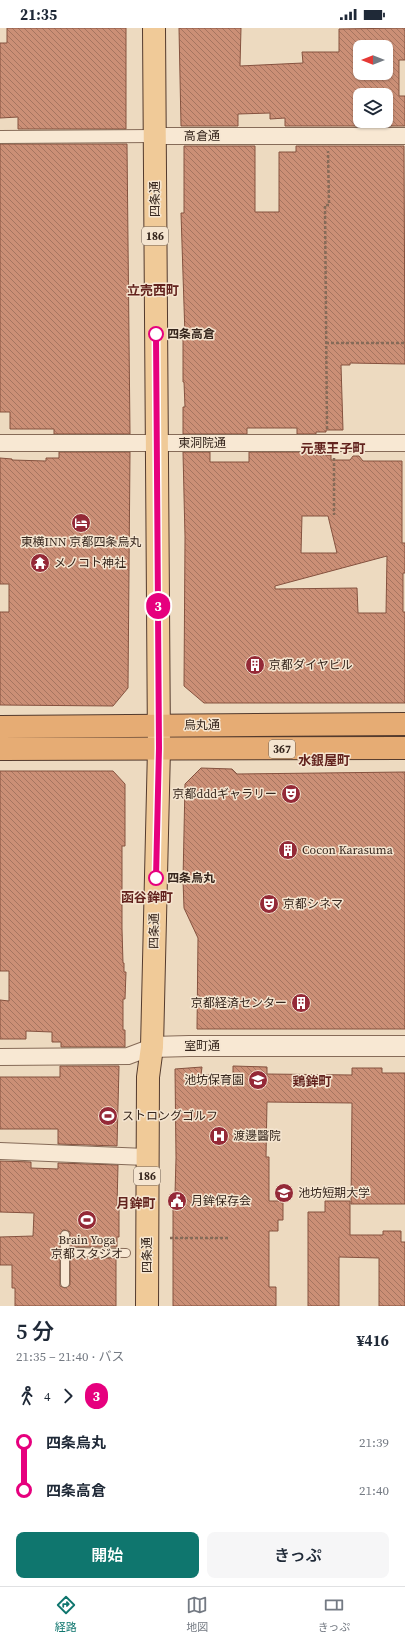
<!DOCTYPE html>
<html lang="ja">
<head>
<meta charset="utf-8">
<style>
	:root { --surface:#fff; --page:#f6f6f7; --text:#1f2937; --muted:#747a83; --line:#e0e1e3; --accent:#0f766e }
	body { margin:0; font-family:"Source Serif 4","Noto Sans JP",serif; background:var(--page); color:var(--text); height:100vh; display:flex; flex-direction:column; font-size:15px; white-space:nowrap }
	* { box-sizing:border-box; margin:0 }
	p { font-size:13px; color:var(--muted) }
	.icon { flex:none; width:22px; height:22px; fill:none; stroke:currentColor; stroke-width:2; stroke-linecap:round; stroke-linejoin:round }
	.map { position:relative; height:1278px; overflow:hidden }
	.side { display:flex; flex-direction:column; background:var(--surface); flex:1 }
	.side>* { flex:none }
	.badge { padding:0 8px; border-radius:13px; font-size:14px; line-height:26px }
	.needle { width:26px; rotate:270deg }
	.tools { position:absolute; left:353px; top:12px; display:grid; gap:8px }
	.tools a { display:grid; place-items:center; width:40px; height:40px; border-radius:8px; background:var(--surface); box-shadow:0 1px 3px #0004; font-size:20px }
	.map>.badge { position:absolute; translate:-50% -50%; box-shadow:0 0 0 2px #fff }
	.legs { display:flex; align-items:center; gap:6px; height:44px; padding:0 16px; font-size:13px }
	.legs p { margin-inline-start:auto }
	.summary { display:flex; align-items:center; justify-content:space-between; height:68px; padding:0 16px }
	h1 { font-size:22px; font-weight:600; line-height:30px }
	.button { display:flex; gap:8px; margin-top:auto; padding:8px 16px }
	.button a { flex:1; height:46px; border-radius:8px; background:var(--accent); color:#fff; font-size:16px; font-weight:600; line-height:46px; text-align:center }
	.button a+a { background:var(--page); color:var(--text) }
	ul { padding:0 16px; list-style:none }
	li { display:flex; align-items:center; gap:14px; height:48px; font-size:15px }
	li i { display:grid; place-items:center; width:6px; height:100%; margin:0 5px; background:currentColor }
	li i::after { content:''; width:10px; height:10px; margin:-5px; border:3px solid; border-radius:50%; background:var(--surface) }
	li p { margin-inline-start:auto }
	li:first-child i { background:linear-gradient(#0000 50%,currentColor 0) }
	li:last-child i { background:linear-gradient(currentColor 50%,#0000 0) }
	.status { display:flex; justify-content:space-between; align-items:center; height:28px; padding:0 20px; background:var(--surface); direction:ltr }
	.status svg { height:11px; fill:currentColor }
	.tab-bar { display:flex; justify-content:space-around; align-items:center; height:56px; border-top:1px solid var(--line); background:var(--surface); font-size:11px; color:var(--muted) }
	.tab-bar a { display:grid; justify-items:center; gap:2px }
	.tab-bar .on { color:var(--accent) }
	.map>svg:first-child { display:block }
	.building { fill:url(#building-back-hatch); stroke:#85523f; fill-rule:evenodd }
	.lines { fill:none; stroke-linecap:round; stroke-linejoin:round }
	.service-casing { stroke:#866b58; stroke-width:10 }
	.pedestrian-casing { stroke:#866b58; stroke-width:14 }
	.minor-casing { stroke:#866b58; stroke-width:18 }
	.tertiary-casing { stroke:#866b58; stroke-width:22 }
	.primary-casing { stroke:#533a2d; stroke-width:24 }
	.trunk-casing { stroke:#533a2d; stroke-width:24 }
	.path { stroke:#866b58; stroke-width:2.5; stroke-dasharray:3 2; stroke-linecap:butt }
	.service { stroke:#f8e8d3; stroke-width:8 }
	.pedestrian { stroke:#f8e8d3; stroke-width:12 }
	.minor { stroke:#f8e8d3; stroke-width:16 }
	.tertiary { stroke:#f8e8d3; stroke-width:20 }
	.primary { stroke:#f0ca98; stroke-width:22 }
	.trunk { stroke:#e6ac74; stroke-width:22 }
	.line-1-casing { stroke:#fff; stroke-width:9 }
	.line-1 { stroke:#e6007e; stroke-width:6 }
	.stop-1-dot { fill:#fff; stroke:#e6007e; stroke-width:2 }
	.labels { text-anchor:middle; stroke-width:3; stroke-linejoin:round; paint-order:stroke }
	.shield { fill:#f5e5d0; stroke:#6f5f53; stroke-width:1 }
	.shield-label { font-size:11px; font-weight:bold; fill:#36261d }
	.street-label { font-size:12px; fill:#36261d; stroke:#f5e5d0 }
	.stop-label { font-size:12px; font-weight:bold; fill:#36261d; stroke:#f5e5d0; text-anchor:start }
	.poi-label { font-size:12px; fill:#36261d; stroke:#f5e5d0; text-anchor:start }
	.neighbourhood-label { font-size:13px; font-weight:bold; fill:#62221d; stroke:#f5e5d0 }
</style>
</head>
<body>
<div class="status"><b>21:35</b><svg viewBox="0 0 49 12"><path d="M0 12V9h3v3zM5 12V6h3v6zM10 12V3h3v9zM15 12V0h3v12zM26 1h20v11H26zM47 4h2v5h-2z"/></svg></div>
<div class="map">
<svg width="405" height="1278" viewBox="0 0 405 1278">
	<defs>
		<pattern id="building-back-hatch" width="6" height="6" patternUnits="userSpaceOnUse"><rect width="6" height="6" fill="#cb8f76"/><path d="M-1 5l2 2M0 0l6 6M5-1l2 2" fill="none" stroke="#a67560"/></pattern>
	</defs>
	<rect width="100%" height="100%" fill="#eddac0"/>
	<!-- building -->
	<path class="building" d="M7,0H126V101H18V89L0,90V15H7Z
		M179,0H241L240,38L303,35L302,24H339V1L405,0V32H399V68H405V98H285V90L270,91V85L238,86V98H181ZM360,19H386V45H360ZM360,67H386V93H360Z
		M0,116H127L130,406H54V401H10V384H0Z
		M184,118H255V184H279V124H296V118H404L405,336L350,335V337H341L343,402H326V404H316V406H297V400H247V406H183V379H185L184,354H183V308H185L181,185H184Z
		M59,424H130L128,660L113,678L0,677V584H9V556H0V430L12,431V432L46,433V430H59Z
		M183,424H210V434H249V424H316V427H331V432H350L353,428H359L363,433H402V515H405V545H403V584H405V675H204L184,658L185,509ZM302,488H328L337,525H301ZM387,528L386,585H358L357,560L275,561V558Z
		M201,740L232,741L237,746L405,744V1001H197L198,910L184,880L183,852L185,756Z
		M0,743H113L125,756V818H122V901L123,935H124V944H126L125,971H123V1002H125V1019H61V1014H52V1004L26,1003V1011H0V972L9,973V943H0Z
		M60,1038H119L117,1118L58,1116V1101H0V1049H60Z
		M233,1038L267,1039V1046L352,1047V1040H382V1045H405V1176H351L352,1075L267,1074L266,1129H269V1173H283V1192H278V1203H269V1259H276V1278H173V1166H175L176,1130L175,1041L202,1039L201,1047H233Z
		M0,1133L31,1134V1140L58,1141V1135L118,1137L117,1178H119V1209H117V1219H70V1204L65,1202H63L60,1207V1258L65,1260L70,1257V1230H116V1278H15V1260H12V1237H0V1209L33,1208L34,1185L0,1184Z
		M325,1173H350V1207H383V1203H401V1214H405V1278H379V1230L339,1229V1278H308V1184H325Z"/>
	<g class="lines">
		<defs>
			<path id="service" d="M65,1207V1255
				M65,1224L126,1225"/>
			<path id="pedestrian" d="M0,109L154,108"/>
			<path id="minor" d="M154,108H405
				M0,415H405
				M0,1029L128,1028L152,1019
				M0,1123L146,1129"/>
			<path id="tertiary" d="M152,1019L189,1018H405"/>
			<path id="primary" d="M147,1278L148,1049L152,1019L159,720L154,0"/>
			<path id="trunk" d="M0,699L405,696
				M0,721L405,720"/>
		</defs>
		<!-- service casing -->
		<use href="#service" class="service-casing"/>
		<!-- pedestrian casing -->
		<use href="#pedestrian" class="pedestrian-casing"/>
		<!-- minor casing -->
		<use href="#minor" class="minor-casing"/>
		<!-- tertiary casing -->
		<use href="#tertiary" class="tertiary-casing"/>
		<!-- primary casing -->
		<use href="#primary" class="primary-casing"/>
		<!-- trunk casing -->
		<use href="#trunk" class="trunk-casing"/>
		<!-- path -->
		<path class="path" d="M326,315H405
			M327,401L325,177H329L328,123
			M334,430V487
			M170,1210H229"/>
		<!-- service -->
		<use href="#service" class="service"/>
		<!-- pedestrian -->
		<use href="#pedestrian" class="pedestrian"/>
		<!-- minor -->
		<use href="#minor" class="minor"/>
		<!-- tertiary -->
		<use href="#tertiary" class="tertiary"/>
		<!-- primary -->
		<use href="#primary" class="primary"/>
		<!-- trunk -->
		<use href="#trunk" class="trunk"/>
	</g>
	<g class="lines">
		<defs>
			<path id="line-1" d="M156,850L159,720L156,306"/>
		</defs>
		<!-- line-1 casing -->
		<use href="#line-1" class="line-1-casing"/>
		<!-- line-1 -->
		<use href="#line-1" class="line-1"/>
	</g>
	<!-- icons -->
	<defs>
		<symbol id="hotel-disc" viewBox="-11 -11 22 22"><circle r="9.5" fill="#942937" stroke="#f5e5d0"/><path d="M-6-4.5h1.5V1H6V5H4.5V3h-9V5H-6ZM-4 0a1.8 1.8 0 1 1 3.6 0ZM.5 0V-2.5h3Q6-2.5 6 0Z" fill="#fff"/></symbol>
		<symbol id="temple-disc" viewBox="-11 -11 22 22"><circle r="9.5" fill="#942937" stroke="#f5e5d0"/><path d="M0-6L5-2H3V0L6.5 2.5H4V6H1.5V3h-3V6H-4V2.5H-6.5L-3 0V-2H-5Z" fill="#fff"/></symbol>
		<symbol id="building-disc" viewBox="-11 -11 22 22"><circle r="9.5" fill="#942937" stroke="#f5e5d0"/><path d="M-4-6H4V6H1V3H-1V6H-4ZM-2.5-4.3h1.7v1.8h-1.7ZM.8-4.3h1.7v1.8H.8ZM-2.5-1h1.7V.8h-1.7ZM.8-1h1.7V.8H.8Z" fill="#fff"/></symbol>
		<symbol id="theatre-disc" viewBox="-11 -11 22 22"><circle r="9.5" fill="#942937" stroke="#f5e5d0"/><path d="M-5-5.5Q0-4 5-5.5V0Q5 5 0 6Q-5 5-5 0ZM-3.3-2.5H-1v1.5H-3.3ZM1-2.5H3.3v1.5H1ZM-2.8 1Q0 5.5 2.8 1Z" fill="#fff"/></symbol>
		<symbol id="school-disc" viewBox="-11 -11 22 22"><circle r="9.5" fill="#942937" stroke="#f5e5d0"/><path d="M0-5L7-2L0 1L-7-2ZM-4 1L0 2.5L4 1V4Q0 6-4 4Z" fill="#fff"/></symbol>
		<symbol id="stadium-disc" viewBox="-11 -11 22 22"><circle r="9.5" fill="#942937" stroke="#f5e5d0"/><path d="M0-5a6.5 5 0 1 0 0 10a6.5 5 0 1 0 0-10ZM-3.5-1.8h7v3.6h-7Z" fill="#fff"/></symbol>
		<symbol id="hospital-disc" viewBox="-11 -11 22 22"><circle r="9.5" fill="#942937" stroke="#f5e5d0"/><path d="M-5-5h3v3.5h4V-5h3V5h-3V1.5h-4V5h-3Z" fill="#fff"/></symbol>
		<symbol id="university-disc" viewBox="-11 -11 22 22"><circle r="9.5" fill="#942937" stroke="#f5e5d0"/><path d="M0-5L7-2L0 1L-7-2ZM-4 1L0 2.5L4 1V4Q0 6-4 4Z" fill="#fff"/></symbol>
		<symbol id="civic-disc" viewBox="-11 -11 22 22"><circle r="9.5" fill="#942937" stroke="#f5e5d0"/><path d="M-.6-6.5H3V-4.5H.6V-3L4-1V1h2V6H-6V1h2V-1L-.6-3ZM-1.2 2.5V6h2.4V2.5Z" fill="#fff"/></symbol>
	</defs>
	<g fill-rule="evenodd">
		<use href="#hotel-disc" x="70" y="484" width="22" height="22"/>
		<use href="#temple-disc" x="29" y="524" width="22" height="22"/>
		<use href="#building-disc" x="244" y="626" width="22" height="22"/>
		<use href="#theatre-disc" x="280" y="755" width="22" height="22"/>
		<use href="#building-disc" x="277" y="811" width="22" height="22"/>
		<use href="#theatre-disc" x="258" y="865" width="22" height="22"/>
		<use href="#building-disc" x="290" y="964" width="22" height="22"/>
		<use href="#school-disc" x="247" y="1041" width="22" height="22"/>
		<use href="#stadium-disc" x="97" y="1077" width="22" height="22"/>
		<use href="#hospital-disc" x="208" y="1097" width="22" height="22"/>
		<use href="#university-disc" x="273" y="1154" width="22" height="22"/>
		<use href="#civic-disc" x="166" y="1162" width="22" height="22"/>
		<use href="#stadium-disc" x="76" y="1181" width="22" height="22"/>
	</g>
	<!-- markers -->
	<g class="stop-1-dot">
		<circle cx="156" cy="306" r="7"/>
		<circle cx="156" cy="850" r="7"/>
	</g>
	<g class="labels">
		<!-- shield labels -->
		<g class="shield">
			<rect x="142" y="199" width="26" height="18" rx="3"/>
			<rect x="269" y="712" width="26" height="18" rx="3"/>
			<rect x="134" y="1139" width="26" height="18" rx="3"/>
		</g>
		<g class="shield-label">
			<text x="155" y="212">186</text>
			<text x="282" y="725">367</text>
			<text x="147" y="1152">186</text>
		</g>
		<!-- street labels -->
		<g class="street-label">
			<text x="202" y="112">高倉通</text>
			<text transform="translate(155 171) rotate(-90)" y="4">四条通</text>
			<text x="202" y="419">東洞院通</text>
			<text x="202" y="701">烏丸通</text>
			<text transform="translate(154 903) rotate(-89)" y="4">四条通</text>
			<text x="202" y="1022">室町通</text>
			<text transform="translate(147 1227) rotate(-90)" y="4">四条通</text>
		</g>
		<!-- stop labels -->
		<g class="stop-label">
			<text x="167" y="310">四条高倉</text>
			<text x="167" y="854">四条烏丸</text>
		</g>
		<!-- poi labels -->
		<g class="poi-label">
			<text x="81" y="518" text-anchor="middle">東横INN 京都四条烏丸</text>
			<text x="54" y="539">メノコト神社</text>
			<text x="269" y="641">京都ダイヤビル</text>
			<text x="277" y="770" text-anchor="end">京都dddギャラリー</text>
			<text x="302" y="826">Cocon Karasuma</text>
			<text x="283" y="880">京都シネマ</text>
			<text x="287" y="979" text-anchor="end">京都経済センター</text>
			<text x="244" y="1056" text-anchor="end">池坊保育園</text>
			<text x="122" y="1092">ストロングゴルフ</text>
			<text x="233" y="1112">渡邊醫院</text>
			<text x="298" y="1169">池坊短期大学</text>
			<text x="191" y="1177">月鉾保存会</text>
			<text x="87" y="1216" text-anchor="middle">Brain Yoga<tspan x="87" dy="14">京都スタジオ</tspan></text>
		</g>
		<!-- neighbourhood labels -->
		<g class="neighbourhood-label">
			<text x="153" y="267">立売西町</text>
			<text x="333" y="425">元悪王子町</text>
			<text x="324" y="737">水銀屋町</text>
			<text x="147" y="874">函谷鉾町</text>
			<text x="312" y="1058">鶏鉾町</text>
			<text x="136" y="1180">月鉾町</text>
		</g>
	</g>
</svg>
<div class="tools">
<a><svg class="needle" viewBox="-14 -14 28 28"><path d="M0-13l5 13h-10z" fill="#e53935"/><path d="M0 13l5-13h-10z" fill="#747a83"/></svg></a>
<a><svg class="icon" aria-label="layers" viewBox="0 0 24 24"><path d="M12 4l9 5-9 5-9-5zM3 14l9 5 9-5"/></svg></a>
</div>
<b class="badge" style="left:158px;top:578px;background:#e6007e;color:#fff">3</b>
</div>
<section class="side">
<div class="summary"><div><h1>5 分</h1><p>21:35 – 21:40 · バス</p></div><b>¥416</b></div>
<div class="legs"><svg class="icon" aria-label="walk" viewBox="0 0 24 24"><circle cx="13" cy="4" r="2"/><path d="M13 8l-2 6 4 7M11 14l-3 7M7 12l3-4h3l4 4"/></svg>4<svg class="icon" aria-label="forward" viewBox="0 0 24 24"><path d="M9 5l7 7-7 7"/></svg><b class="badge" style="background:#e6007e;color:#fff">3</b></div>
<ul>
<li><i style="color:#e6007e"></i><b>四条烏丸</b><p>21:39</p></li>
<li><i style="color:#e6007e"></i><b>四条高倉</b><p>21:40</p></li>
</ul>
<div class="button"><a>開始</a><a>きっぷ</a></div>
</section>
<nav class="tab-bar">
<a class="on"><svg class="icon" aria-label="directions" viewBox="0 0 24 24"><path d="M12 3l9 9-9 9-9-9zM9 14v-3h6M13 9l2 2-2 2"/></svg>経路</a>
<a><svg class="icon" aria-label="map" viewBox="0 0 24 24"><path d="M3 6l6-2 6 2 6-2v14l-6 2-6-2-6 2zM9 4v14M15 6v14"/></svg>地図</a>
<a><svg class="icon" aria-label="tickets" viewBox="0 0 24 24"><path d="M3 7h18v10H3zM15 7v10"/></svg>きっぷ</a>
</nav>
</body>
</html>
